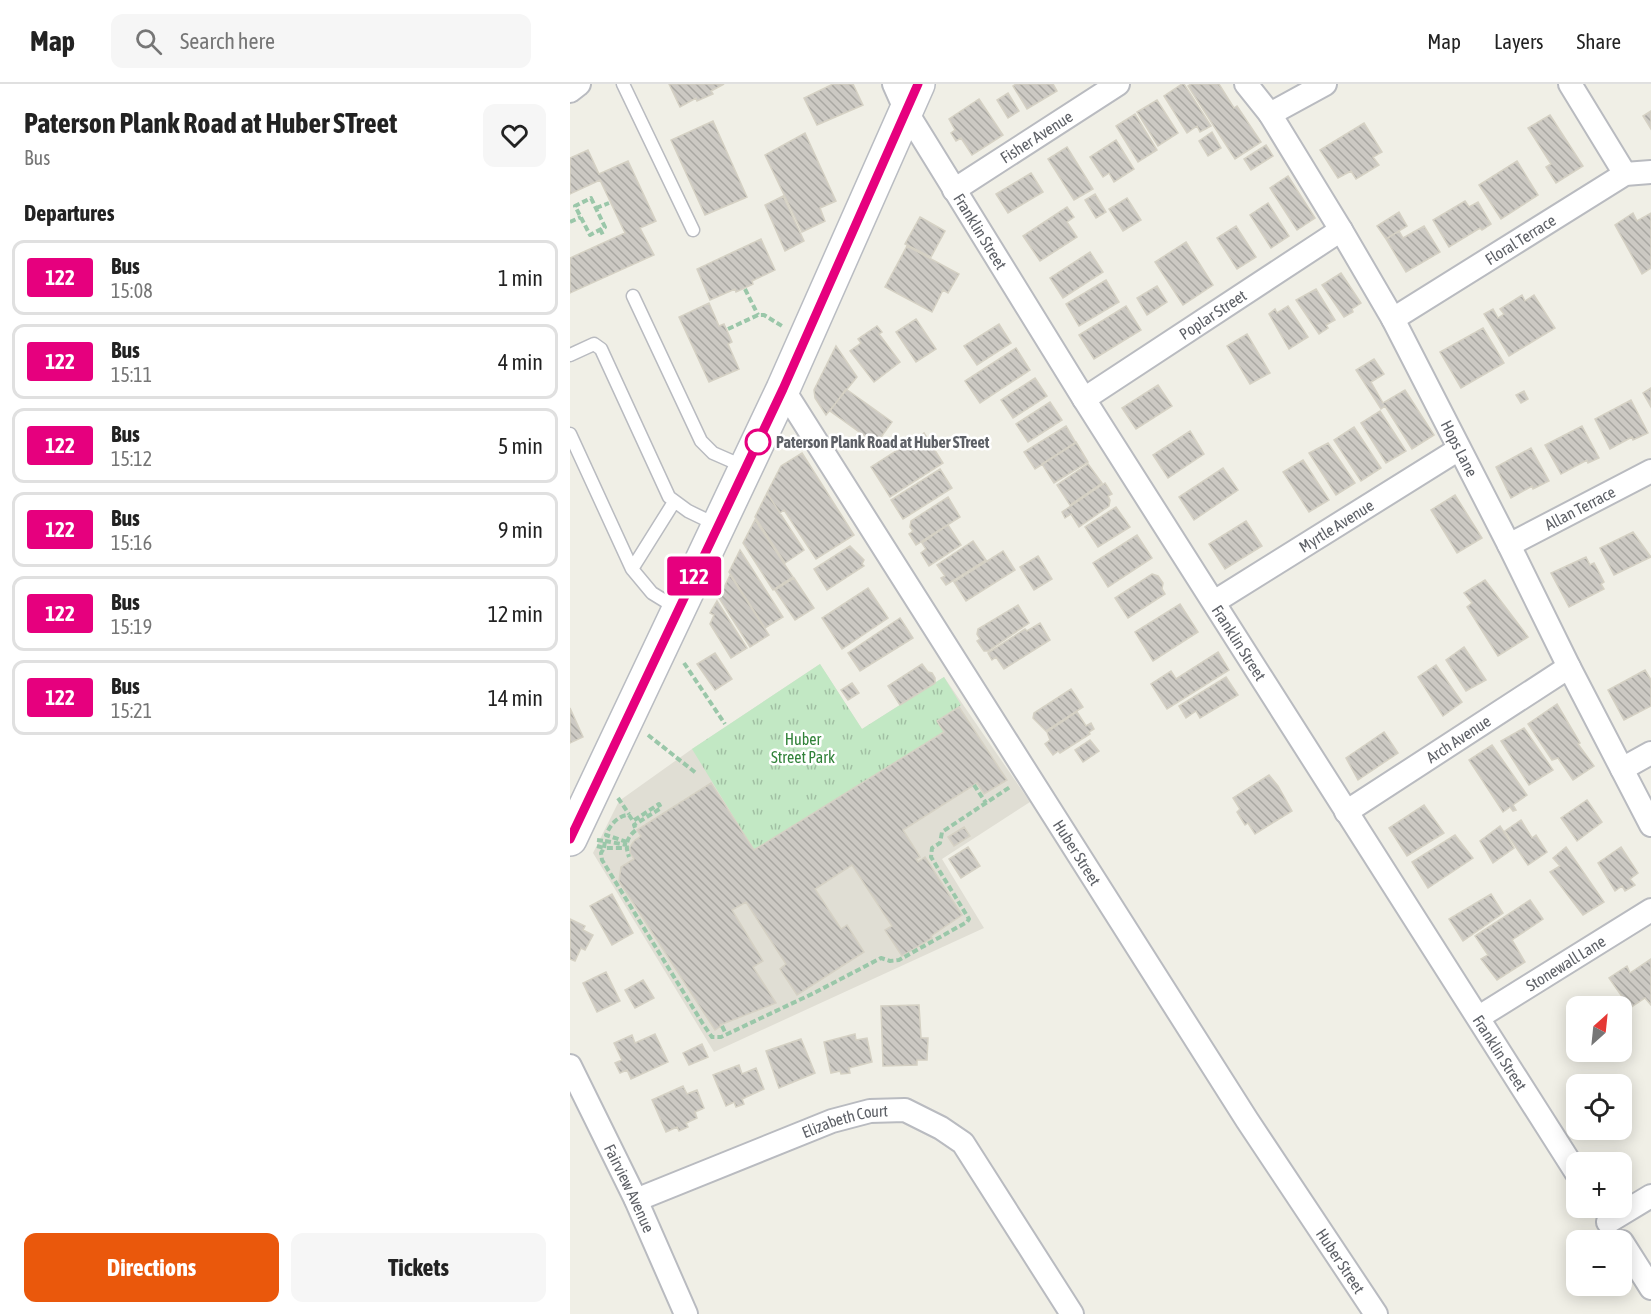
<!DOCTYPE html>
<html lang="en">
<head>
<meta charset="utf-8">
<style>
	:root { --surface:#fff; --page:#f6f6f6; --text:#222; --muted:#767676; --line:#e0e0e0; --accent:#ea580c }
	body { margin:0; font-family:"Asap Condensed",sans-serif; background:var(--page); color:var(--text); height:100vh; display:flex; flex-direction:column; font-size:22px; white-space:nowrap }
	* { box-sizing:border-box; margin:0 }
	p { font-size:20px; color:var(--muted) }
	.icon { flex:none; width:33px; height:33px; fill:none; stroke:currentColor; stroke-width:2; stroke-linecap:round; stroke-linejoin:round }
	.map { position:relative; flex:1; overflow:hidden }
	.panel { display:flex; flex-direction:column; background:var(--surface); width:570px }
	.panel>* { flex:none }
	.badge { padding:0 12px; border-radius:4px; font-size:21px; line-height:39px }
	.needle { width:39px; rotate:27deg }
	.tools { position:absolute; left:996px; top:912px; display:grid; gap:12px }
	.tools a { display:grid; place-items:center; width:66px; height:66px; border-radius:12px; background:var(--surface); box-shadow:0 3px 15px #0003; font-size:30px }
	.map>.badge { position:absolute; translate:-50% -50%; box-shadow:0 0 0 3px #fff }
	h2 { padding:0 24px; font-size:22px; line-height:54px }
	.round { display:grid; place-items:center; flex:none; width:63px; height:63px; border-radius:12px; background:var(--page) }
	.headline { display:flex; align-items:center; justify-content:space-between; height:102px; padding:0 24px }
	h1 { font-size:28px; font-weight:700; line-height:45px }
	.action { display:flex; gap:12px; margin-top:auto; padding:12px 24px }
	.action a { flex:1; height:69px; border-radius:12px; background:var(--accent); color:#fff; font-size:24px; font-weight:700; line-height:69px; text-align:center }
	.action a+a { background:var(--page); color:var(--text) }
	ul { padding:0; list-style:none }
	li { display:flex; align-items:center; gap:18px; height:75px; margin:0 12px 9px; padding:0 12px; border:3px solid var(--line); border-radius:12px }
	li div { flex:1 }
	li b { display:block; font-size:22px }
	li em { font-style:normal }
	li .badge { min-width:66px; font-weight:700; text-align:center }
	header { display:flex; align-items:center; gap:36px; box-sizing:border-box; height:84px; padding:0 30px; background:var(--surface); border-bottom:2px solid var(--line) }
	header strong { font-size:28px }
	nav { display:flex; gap:33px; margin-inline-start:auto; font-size:21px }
	.search { width:420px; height:54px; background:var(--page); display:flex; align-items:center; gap:15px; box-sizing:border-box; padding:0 21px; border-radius:12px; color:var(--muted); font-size:22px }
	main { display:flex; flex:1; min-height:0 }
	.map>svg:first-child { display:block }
	.education { fill:#e0ded4 }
	.grass { fill:url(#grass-tufts) }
	.building { fill:url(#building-back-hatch); stroke:#d5d1c4; stroke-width:1.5 }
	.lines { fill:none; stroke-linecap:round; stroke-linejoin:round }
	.lane-casing { stroke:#b9bbc0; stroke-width:15 }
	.street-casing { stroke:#b9bbc0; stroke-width:26 }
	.secondary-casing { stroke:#b9bcc2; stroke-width:36 }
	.path { stroke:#9ac7a9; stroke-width:4; stroke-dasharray:6 3; stroke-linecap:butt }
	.lane { stroke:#fff; stroke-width:12 }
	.street { stroke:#fff; stroke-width:22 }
	.secondary { stroke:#fff; stroke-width:33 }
	.line-casing { stroke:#fff; stroke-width:14 }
	.line { stroke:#e6007e; stroke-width:9 }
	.stop-dot { fill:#fff; stroke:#e6007e; stroke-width:3 }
	.labels { text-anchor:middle; stroke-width:5; stroke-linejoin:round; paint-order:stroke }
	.street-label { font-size:16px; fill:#5e6167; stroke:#fff }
	.stop-label { font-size:16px; font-weight:bold; fill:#5e6167; stroke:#fff; text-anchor:start }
	.park-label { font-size:16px; fill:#318239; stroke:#fff }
</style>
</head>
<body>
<header>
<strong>Map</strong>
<div class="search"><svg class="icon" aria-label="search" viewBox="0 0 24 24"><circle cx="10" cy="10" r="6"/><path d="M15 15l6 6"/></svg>Search here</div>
<nav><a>Map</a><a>Layers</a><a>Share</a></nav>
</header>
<main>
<section class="panel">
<div class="headline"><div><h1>Paterson Plank Road at Huber STreet</h1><p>Bus</p></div><a class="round"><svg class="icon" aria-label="heart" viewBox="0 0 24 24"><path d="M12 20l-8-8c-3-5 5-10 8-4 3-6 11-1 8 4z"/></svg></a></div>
<h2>Departures</h2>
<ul>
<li><span class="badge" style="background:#e6007e;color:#fff">122</span><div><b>Bus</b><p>15:08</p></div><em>1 min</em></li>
<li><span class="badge" style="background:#e6007e;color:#fff">122</span><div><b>Bus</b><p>15:11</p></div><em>4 min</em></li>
<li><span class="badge" style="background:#e6007e;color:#fff">122</span><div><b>Bus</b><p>15:12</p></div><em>5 min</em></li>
<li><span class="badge" style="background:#e6007e;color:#fff">122</span><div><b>Bus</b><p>15:16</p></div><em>9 min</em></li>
<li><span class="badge" style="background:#e6007e;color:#fff">122</span><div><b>Bus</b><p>15:19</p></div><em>12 min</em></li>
<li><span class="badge" style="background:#e6007e;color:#fff">122</span><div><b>Bus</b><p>15:21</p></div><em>14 min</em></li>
</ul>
<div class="action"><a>Directions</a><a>Tickets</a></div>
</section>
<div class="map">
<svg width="1081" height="1230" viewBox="0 0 1081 1230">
	<defs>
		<pattern id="grass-tufts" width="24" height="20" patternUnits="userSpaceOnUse" patternTransform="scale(1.5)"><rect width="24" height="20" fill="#c2e8c4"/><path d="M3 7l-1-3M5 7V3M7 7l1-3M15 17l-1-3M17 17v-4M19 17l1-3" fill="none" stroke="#a1bfa3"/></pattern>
		<pattern id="building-back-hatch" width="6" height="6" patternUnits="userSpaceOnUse" patternTransform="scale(1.5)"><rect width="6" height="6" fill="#ccc9c3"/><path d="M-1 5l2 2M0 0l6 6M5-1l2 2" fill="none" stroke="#a9a7a2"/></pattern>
	</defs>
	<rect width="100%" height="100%" fill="#f0efe6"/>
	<!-- education -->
	<path class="education" d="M250,580L292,645L374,593L460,718L372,775L414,844L144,968L23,769L49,717L122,665Z"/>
	<!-- grass -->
	<path class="grass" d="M250,580L292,645L374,593L391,621L367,637L374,648L184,766L122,665Z"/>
	<!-- building -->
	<path class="building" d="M99,0H154L141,7L143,10L127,17L126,14L110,23Z
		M263,0H283L293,21L247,41L234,14Z
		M446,0H483L487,7L457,25L443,2Z
		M612,0H614L641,42L630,48L627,42L617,49L594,12Z
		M621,0H649L664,24L667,22L691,58L665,75L618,2Z
		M438,9L449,27L438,34L427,16Z
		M409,15L433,51L402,71L391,54L386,57L381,49L385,46L379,35Z
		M587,16L608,49L588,62L567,28Z
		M1081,27V45L1073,32Z
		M565,30L587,66L568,78L546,42Z
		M980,31L1013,82L986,99L976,83L981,80L958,44Z
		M143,37L177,113L135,131L101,56Z
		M794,39L812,68L803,73L809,81L786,95L781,87L768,94L750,66Z
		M642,48L651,64L638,72L629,57Z
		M235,49L266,117L250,124L255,137L232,148L195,71Z
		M546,56L564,85L544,98L539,89L533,93L520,73Z
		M696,61L703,72L681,86L674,75Z
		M497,63L523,105L504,116L478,75Z
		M18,66L29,90L58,77L86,137L70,144L84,171L0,209V174L55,149L30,96L0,110V74Z
		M947,77L968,111L931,135L909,101Z
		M461,89L473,108L438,129L426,110Z
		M718,92L745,134L727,146L700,104Z
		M525,110L536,128L526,134L515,116Z
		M213,112L234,157L215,167L195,121Z
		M557,114L571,136L553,147L539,125Z
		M895,117L899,123L908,118L921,140L912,146L910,144L879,163L863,136Z
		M698,119L719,152L701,164L680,131Z
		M497,123L504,133L497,138L507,153L470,177L453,152Z
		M829,128L837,142L816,155L807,142Z
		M1063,129L1067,137L1081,129V184L1072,190L1045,141Z
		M350,133L375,147L361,173L335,160Z
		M666,142L686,173L667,185L647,154Z
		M854,142L870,168L836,188L816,155L829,147L833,154Z
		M191,155L205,186L182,197L183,200L166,208L165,205L140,216L127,185Z
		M616,158L643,201L613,221L585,178Z
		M337,162L389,190L378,209L373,206L362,228L315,203Z
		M520,168L533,188L493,214L480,194Z
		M771,189L791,219L782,225L783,228L774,233L752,201Z
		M536,196L549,218L509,242L496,220Z
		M587,202L597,218L577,231L567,214Z
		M746,205L765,236L756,241L758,244L749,250L726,216Z
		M952,211L955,217L964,211L985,244L939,272L914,230L923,225L928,234L934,230L930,225Z
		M139,219L149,242L154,240L162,258L158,260L169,285L139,298L109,233Z
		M556,222L571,246L524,275L509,251Z
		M718,222L738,253L719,265L699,230L705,225L707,229Z
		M346,235L366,265L346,278L326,248Z
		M429,240L441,259L407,281L394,262Z
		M307,242L312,248L309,250L330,278L304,298L280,267L291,259L288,255Z
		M913,244L934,279L891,304L870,268Z
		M677,250L700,289L680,300L657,262Z
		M266,262L287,293L256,331L245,314L244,306Z
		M446,264L460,286L410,319L395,297Z
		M804,275L814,290L801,298L813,319L835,306L864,351L842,365L815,322L811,325L786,286Z
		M465,294L477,312L443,334L431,316Z
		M588,301L602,322L566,345L552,324Z
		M1081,304V323L1073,309Z
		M276,305L322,338L306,360L260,327Z
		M954,307L958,315L951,319L946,311Z
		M1061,316L1078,349L1063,356L1062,353L1040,365L1025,335Z
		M480,318L492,336L458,358L446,340Z
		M810,327L836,367L816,379L791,339Z
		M496,342L506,359L465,385L454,368Z
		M1012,342L1029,374L1018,379L1017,376L991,390L975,361Z
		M784,343L811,384L791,397L764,356Z
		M620,347L634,370L598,394L583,371Z
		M354,349L373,379L320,413L301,383Z
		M506,358L518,378L484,399L472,380Z
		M758,359L785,399L766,411L739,369Z
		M961,364L979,397L963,405L962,402L941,414L926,383Z
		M232,369L284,451L246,475L214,426L210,429L197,409L211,382Z
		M733,376L759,416L739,428L713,388Z
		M518,380L532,399L500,421L487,401Z
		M653,384L668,406L624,436L609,413Z
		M370,385L382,404L333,435L321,416Z
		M535,399L542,410L538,412L540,416L539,422L509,443L501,430L495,434L492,428Z
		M197,409L234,466L215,479L185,433Z
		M885,411L912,454L887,469L861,426Z
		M378,413L390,433L346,461L339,450L343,447L340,443L341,437Z
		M546,423L560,443L528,463L515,443Z
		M185,436L223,493L203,506L173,459Z
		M676,437L692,462L655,485L639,460Z
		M378,441L391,461L359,482L351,469L356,465L352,459Z
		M1063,448L1081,473L1044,491L1030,464Z
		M567,451L582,474L538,503L523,479Z
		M403,457L416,476L376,501L371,494L375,492L367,481Z
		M280,462L294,476L292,480L294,482L257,506L244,485Z
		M170,466L213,533L195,544L159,488Z
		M433,467L445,486L396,517L384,498Z
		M468,472L482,495L464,506L450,483Z
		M1016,473L1020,481L1024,479L1034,498L1031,500L1034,505L999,523L981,489Z
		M582,490L588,492L593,499L592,505L595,510L558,534L545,514Z
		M160,491L199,551L180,563L149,514Z
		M224,494L244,524L225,536L205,506Z
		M915,496L958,553L928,572L897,523L902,519L894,509Z
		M298,504L318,534L272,565L252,534Z
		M147,517L177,564L161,574L140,540L144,531L140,529Z
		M610,520L628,548L583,577L565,548Z
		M448,521L459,539L418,567H414L407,557L410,555L407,550L408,545Z
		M330,534L343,554L290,587L278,569Z
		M470,539L480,556L434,585L426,573L422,576L418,569L455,545L457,547Z
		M894,563L916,596L896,607L876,576Z
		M648,568L659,586L597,625L581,600L601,587L606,595Z
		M145,569L162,595L145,606L127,580Z
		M352,580L358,588L362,589L365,594V599L330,621L318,602Z
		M866,581L892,618L873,632L848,593Z
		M1075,586L1081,596V622L1054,636L1038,606Z
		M656,593L668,611L630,634L626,627L616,634L609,622Z
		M282,599L289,609L278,616L271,606Z
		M501,605L513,623L476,647L463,634L464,629Z
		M987,620L1010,659L1008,660L1024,682L1003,696L988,674L982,676L958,640Z
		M389,623L437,696L414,710L407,699L333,746L350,773L346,775L348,778L355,773L392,831L361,852L362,854L332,872L315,846L322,842L282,781L245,805L271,845L277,841L294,868L227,911L210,885L216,880L176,818L162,826L193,877L183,883L206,919L150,941L151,942L145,946L49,797L51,783L64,775L60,769V763L64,757L71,752L67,746L141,699L184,766L374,648L367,637Z
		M0,624L13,653L0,659Z
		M507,628L516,642L521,639L524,645L519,648L520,650L490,669L488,667L483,671L475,660L480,656L477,648Z
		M954,644L983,686L959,701L931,657Z
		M814,648L828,669L788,696L776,674Z
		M520,656L529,667L513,678L505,666Z
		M922,661L957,711L943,721L946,726L943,727L940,723L933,728L899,676Z
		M699,691L708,702L722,727L685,750L678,739L675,741L667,728L670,725L663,714Z
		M1017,716L1032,738L1007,757L991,734Z
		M854,721L874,749L837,772L819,744Z
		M951,736L962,754L966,751L977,768L958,781L935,747Z
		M930,742L944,764L923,779L910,757Z
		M394,743L400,752L384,762L378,753Z
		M885,751L903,774L858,804L842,778Z
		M398,763L410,782L391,794L379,775Z
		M996,763L1034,818L1013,831L980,788L990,782L983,774Z
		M1051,763L1068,789L1060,795L1065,801L1055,807L1052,802L1045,807L1028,779Z
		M42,810L63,849L42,861L20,822Z
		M921,810L933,829L893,857L879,835Z
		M960,816L973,835L942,856L955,878L927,896L911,875L918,871L905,852Z
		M0,835L15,842L13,846L23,851L15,866L11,864L5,877L0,875Z
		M1081,875V921L1075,914L1060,924L1039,894L1057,882L1060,889Z
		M36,888L50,917L27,928L13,899Z
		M73,896L84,914L65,924L55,906Z
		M349,921L351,954H358L357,976H347V981L313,982L311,922Z
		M85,950L98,978L61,995L57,986L50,989L45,979L52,976L44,959L62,951L65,959Z
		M285,950L286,956L297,954L302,978L279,984L280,989L271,990L270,987L261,989L254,958Z
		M231,955L245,989L209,1004L196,967Z
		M132,960L138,973L119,981L113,969Z
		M169,981L172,990L186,984L194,1005L172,1015L174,1020L166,1023L164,1018L156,1022L143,991Z
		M113,1002L117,1010L127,1006L134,1024L125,1028L127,1034L116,1039L118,1043L109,1047L107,1043L96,1048L82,1016Z"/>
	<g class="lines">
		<defs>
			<path id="lane" d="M53,0L123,146
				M63,212L131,357L143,369L175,383
				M0,271L24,260L31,265L99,413L118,427L147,441
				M0,350L62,485L104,418
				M62,485L82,509L108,525"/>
			<g id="street">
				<path id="s1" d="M324,0L336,27L514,315L1006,1088"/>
				<path id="s2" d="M676,0L700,30L771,146L823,235L939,461L999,583L1081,741"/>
				<path d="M1000,0L1055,90"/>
				<path d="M0,7L9,0"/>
				<path d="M700,30L755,0"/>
				<path id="s3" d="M384,106L548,0"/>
				<path id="s4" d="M823,235L1055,90L1081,88"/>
				<path id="s5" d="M213,305L677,1036L806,1230"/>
				<path id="s6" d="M514,315L771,146"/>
				<path id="s7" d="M939,461L1081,387"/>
				<path id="s8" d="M644,518L889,365"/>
				<path d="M1052,685L1081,669"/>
				<path id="s9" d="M776,728L999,583"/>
				<path id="s10" d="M909,933L1081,826"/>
				<path id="s11" d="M0,982L66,1116L116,1230"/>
				<path id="s12" d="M66,1116L262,1037L300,1027L335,1026L371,1044L393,1059L502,1230"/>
				<path d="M1038,1138L1081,1112"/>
				<path d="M1052,1158L1081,1204"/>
			</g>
			<path id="secondary" d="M0,755L213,305L348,0"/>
		</defs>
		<!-- lane casing -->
		<use href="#lane" class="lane-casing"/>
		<!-- street casing -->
		<use href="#street" class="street-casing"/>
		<!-- secondary casing -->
		<use href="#secondary" class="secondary-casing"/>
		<!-- path -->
		<path class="path" d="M21,114L35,143L20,151L5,122Z
			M26,124L39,119
			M0,138L11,133
			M30,145L33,151
			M175,205L188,231
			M158,245L188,231H194L212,242
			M114,579L155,640
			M78,651L126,689
			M404,701L416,719
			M48,714L59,730
			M27,756L35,757L34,764H56
			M35,757L57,761
			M57,758L36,751C40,741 48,731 59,731L63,737L89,720L91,724L64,741L66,746C56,754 55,761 59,773
			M27,762L34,764L31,769L32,776L133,940L142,953H151L244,909L311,874L320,877L329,876L397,838L399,835L361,773L362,764L370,759L372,748L440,703
			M152,942L156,950"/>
		<!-- lane -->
		<use href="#lane" class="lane"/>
		<!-- street -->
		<use href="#street" class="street"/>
		<!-- secondary -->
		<use href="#secondary" class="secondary"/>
	</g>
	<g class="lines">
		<defs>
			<path id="line" d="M0,755L213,305L348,0"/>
		</defs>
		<!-- line casing -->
		<use href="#line" class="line-casing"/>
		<!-- line -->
		<use href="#line" class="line"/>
	</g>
	<!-- markers -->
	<circle class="stop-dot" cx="188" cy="358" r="12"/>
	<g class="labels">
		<!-- street labels -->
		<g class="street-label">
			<text dy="6" stroke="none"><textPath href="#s3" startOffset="98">Fisher Avenue</textPath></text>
			<text dy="6" stroke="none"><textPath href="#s1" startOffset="171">Franklin Street</textPath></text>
			<text dy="6" stroke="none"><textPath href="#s4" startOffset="150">Floral Terrace</textPath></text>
			<text dy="6" stroke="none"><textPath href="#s6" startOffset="154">Poplar Street</textPath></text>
			<text dy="6" stroke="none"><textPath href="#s2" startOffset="423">Hops Lane</textPath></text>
			<text dy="6" stroke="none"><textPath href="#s7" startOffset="80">Allan Terrace</textPath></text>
			<text dy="6" stroke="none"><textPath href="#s8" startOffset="144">Myrtle Avenue</textPath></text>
			<text dy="6" stroke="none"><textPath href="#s1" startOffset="657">Franklin Street</textPath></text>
			<text dy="6" stroke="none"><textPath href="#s9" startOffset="134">Arch Avenue</textPath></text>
			<text dy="6" stroke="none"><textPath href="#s5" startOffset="549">Huber Street</textPath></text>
			<text dy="6" stroke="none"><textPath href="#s10" startOffset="102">Stonewall Lane</textPath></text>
			<text dy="6" stroke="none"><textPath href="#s1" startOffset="1143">Franklin Street</textPath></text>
			<text dy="6" stroke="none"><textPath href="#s12" startOffset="224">Elizabeth Court</textPath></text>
			<text dy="6" stroke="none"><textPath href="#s11" startOffset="136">Fairview Avenue</textPath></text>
			<text dy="6" stroke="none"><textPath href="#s5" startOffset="1035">Huber Street</textPath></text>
		</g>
		<!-- stop labels -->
		<g class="stop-label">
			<text x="206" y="364">Paterson Plank Road at Huber STreet</text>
		</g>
		<!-- park labels -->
		<g class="park-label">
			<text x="233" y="661">Huber<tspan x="233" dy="18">Street Park</tspan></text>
		</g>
	</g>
</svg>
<div class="tools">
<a><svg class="needle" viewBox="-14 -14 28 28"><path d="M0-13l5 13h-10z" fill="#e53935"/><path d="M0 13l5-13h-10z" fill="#767676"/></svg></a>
<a><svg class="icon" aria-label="locate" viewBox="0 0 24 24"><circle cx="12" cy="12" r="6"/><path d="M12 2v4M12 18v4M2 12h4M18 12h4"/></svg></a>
<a>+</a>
<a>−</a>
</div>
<b class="badge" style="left:124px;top:492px;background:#e6007e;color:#fff">122</b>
</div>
</main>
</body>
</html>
